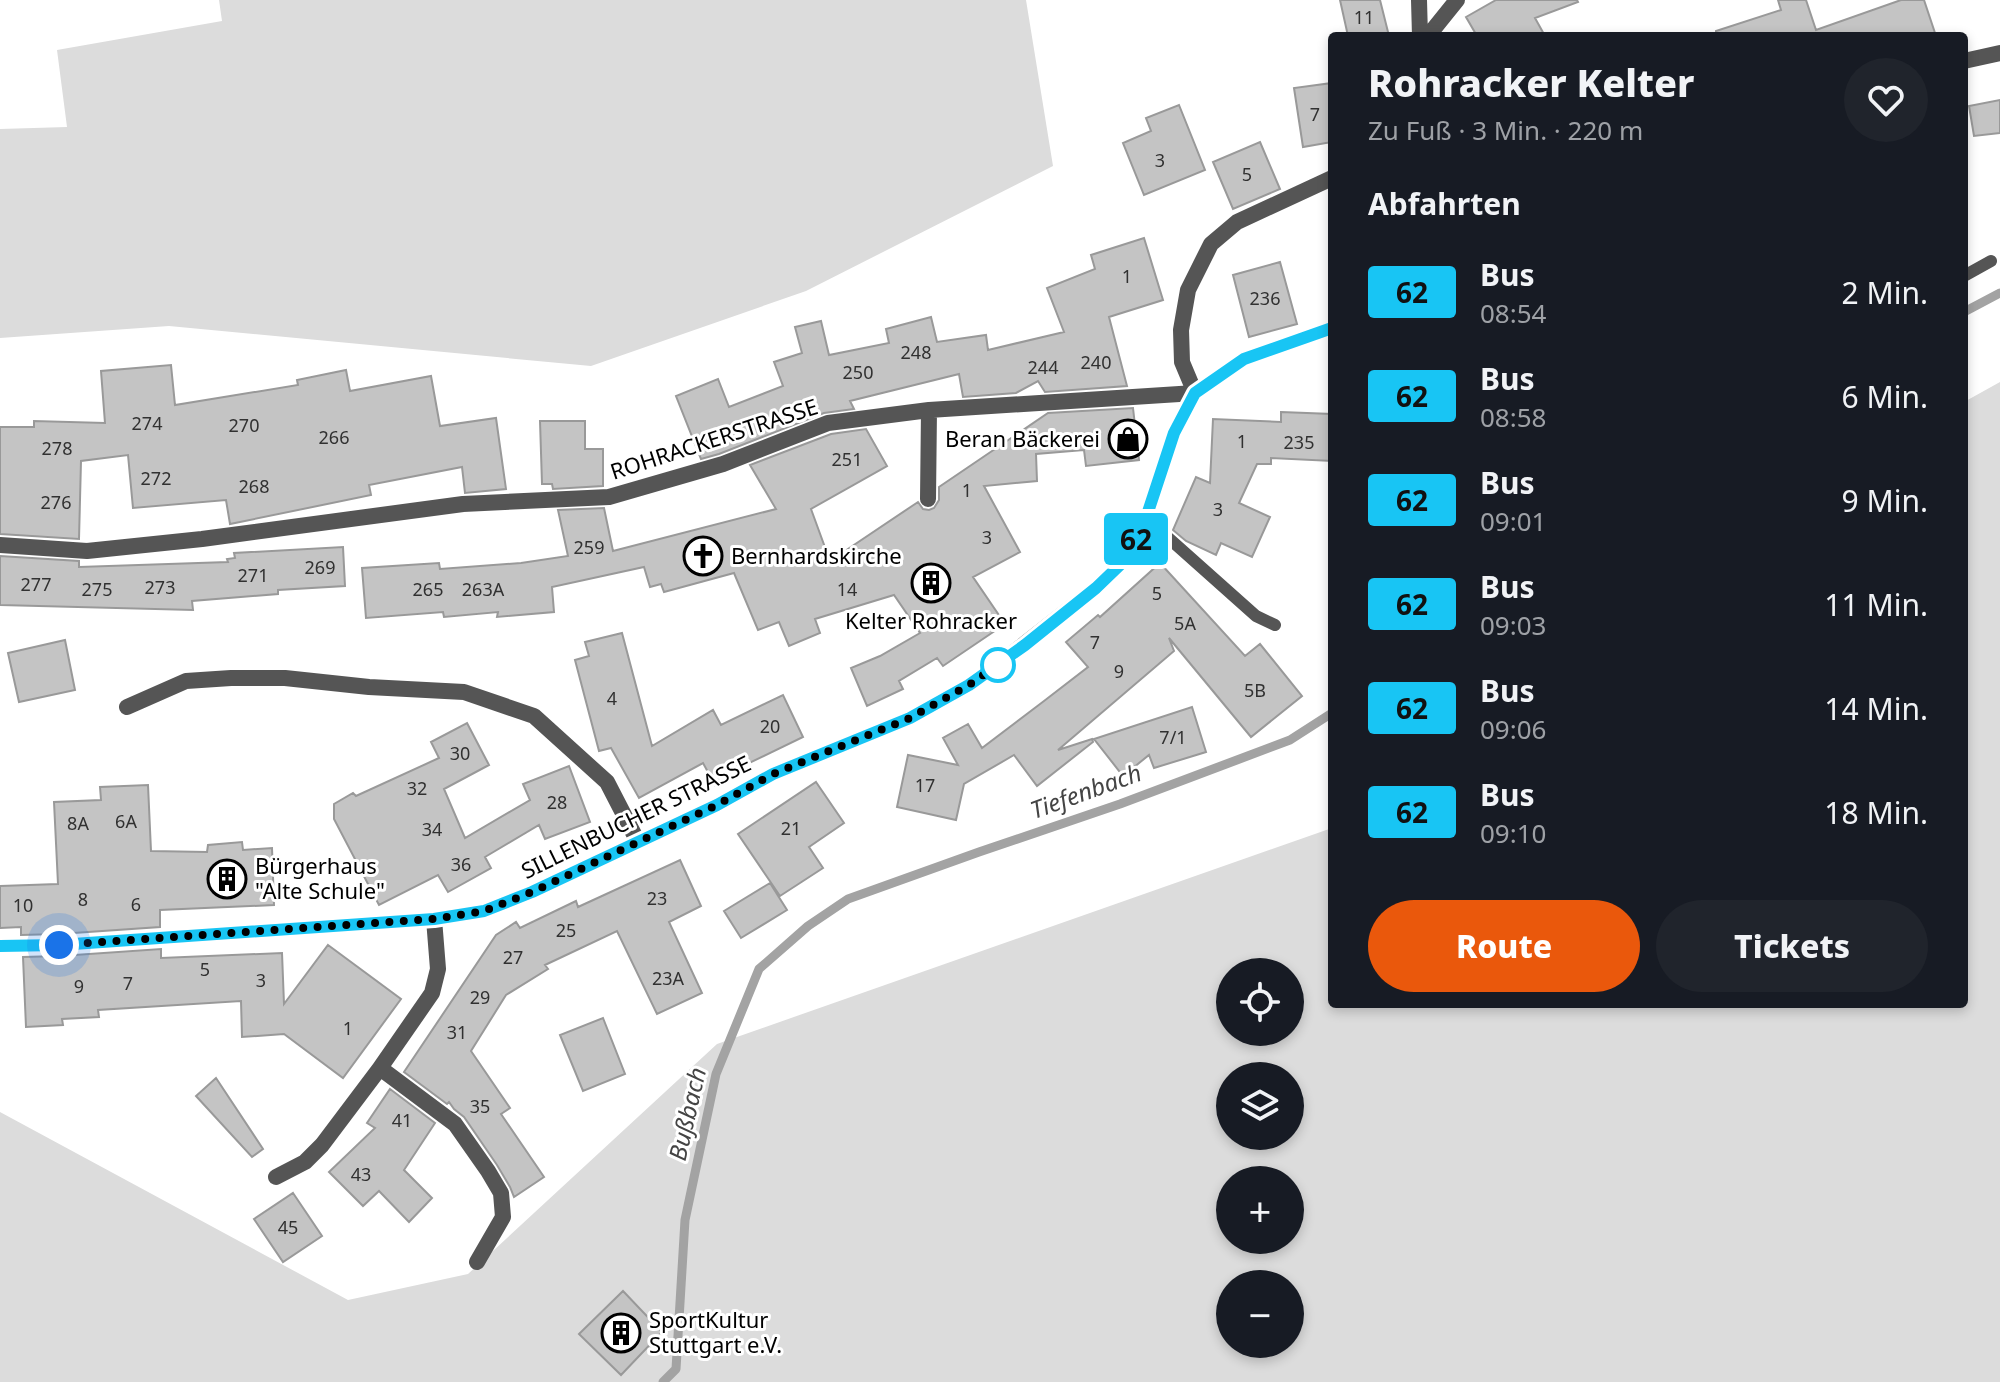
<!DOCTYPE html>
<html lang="de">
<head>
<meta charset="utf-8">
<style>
	:root { --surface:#171b24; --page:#20242c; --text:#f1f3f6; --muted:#9ea1a6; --accent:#ea580c }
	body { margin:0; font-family:"Noto Sans",sans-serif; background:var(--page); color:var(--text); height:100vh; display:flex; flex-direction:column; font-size:30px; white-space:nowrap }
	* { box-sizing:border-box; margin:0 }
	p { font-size:26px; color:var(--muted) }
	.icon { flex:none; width:44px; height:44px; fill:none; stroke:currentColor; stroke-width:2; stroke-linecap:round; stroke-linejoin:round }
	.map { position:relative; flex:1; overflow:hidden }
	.details { position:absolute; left:1328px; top:32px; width:640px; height:976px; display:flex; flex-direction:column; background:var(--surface); border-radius:8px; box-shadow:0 4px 12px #0003 }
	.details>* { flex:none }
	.badge { padding:0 16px; border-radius:6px; font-size:28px; line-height:52px }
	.tools { position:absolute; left:1216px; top:958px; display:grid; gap:16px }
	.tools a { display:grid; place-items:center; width:88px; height:88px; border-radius:50%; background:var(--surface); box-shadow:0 4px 12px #0003; font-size:40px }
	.you { position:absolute; width:40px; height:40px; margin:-20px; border:6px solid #fff; border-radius:50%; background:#1a73e8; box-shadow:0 0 0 12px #1a73e833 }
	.map>.badge { position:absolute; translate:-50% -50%; box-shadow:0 0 0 4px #fff }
	h2 { padding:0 40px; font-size:30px; line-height:72px }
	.round { display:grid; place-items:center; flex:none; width:84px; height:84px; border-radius:42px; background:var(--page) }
	.headline { display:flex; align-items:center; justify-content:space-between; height:136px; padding:0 40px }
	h1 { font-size:38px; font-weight:800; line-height:60px }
	.cta { display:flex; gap:16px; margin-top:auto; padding:16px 40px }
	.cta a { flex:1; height:92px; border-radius:48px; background:var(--accent); color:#fff; font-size:32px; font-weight:800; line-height:92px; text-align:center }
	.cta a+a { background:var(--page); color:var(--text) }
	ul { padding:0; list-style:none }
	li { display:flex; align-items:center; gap:24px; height:104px; padding:0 40px }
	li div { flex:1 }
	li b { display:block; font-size:30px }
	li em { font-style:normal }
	li .badge { min-width:88px; font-weight:700; text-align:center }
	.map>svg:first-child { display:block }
	.green { fill:#dcdcdc; fill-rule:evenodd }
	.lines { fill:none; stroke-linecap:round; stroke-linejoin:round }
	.stream { stroke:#a3a3a3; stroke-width:9 }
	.building { fill:#c4c4c4; stroke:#999; stroke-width:2 }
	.service { stroke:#555; stroke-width:12 }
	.minor { stroke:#555; stroke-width:16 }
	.tertiary { stroke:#555; stroke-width:16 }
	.line-casing { stroke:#fff; stroke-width:18 }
	.line { stroke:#18c5f4; stroke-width:12 }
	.walk { stroke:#000; stroke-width:8; stroke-dasharray:0 14.4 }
	.stop-dot { fill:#fff; stroke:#18c5f4; stroke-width:4 }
	.labels { text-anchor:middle; stroke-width:6; stroke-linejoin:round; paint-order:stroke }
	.number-label { font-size:18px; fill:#313131 }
	.street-label { font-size:22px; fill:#000; stroke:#fff }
	.poi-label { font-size:22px; fill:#000; stroke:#fff; text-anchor:start }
	.water-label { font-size:24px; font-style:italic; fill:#444; stroke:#fff }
</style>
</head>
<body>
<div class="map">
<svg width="2000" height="1382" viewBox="0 0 2000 1382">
	<rect width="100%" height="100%" fill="#fff"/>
	<!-- green -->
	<path class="green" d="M219,0H1026L1053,166L806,291L591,366L169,326L0,338V129L67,127L57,50L222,21Z
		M2000,382V1382H0V1112L348,1300L468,1274L717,1044L1332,828V1004H1964V402ZM1230,972H1290V1032H1230ZM1230,1076H1290V1136H1230ZM1230,1180H1290V1240H1230ZM1230,1284H1290V1344H1230Z"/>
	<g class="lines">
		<!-- stream -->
		<path class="stream" d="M1964,312L2000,293
			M663,1382L676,1369L685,1220L716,1074L759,969L808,926L848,899L979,852L1120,804L1290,740L1332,713"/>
	</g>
	<!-- building -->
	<path class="building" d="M1340,0H1380L1389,36H1348Z
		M1496,0H1577L1578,2L1535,18L1545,36H1477L1466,17Z
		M1778,0H1806L1816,30L1901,0H1924L1936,36H1716V31L1781,10Z
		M1332,83V142L1303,147L1294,88Z
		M2000,100V133L1974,136L1969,106Z
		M1179,105L1205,170L1144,195L1123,143L1151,131L1146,118Z
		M1260,142L1280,189L1233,209L1213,162Z
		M1144,238L1163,300L1109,317L1127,386L1045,392L1038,381L1016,393L963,397L959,374L850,401L854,409L824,413L719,454L701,459L676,396L718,379L729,407L783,386L774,362L802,353L795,327L821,321L829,355L889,343L886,329L931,317L937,342L986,335L988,350L1064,332L1047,288L1095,269L1091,255Z
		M1280,262L1297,324L1249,337L1233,275Z
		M171,365L175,405L298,385L297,380L346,370L350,391L431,376L440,426L496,418L506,489L465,493L462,467L369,485L371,495L230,524L226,500L133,508L128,455L81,461L79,539L0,534V427H34V421L105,423L101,371Z
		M1133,408L1139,460L1086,466L1084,450L1036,454L1037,481L984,486L1020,552L973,577L1005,624L943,666L937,658L899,681L903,689L867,706L851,668L880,656L920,633L894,595L815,619L820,633L789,646L779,622L758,630L734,573L664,592L661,584L650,587L644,567L552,587L554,612L497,617L498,612L444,617L443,612L366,618L362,568L439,563L440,569L521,563L568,556L558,510L604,508L613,551L776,509L750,465L831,434L866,429L887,466L811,509L830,561L918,502L923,509L929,510L934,508L939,500V487L1048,413Z
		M1281,412L1332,414V461L1271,458V464H1257L1239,503L1270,517L1252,557L1221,543L1216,555L1186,541L1173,530L1196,477L1210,483L1213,419L1281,422Z
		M540,421H585V449H603V486L553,489L552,484H542Z
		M343,547L345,586L278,590V594L192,601L193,610L0,605V556L79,561V567L228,562L227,559L235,558L234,553Z
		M1160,563L1245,656L1260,644L1302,696L1251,737L1169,638L1174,651L1058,750L1092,739L1093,742L1037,786L1014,755L964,784L956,820L897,807L908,755L958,765L943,738L968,724L982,748L1044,701L1088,667L1066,642L1098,615L1100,617Z
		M622,633L652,746L713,710L721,725L783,695L803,737L745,765L746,767L715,785L703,763L639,798L611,748L599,751L575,660L589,656L585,642Z
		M65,640L75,690L19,702L8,653Z
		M1192,707L1206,752L1154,768L1149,755L1123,776L1094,739Z
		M467,723L489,765L444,789L465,838L530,800L523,784L569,766L590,822L545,839L539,825L485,857L491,868L448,892L438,875L379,905L334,819V804L353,793L356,796L439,758L431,742Z
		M816,782L844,823L809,847L823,868L780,896L738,834Z
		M148,785L151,851L207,852L208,845L242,842L243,850L272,848L274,905L160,910V927L59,934L21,935V927L0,928V886L58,884L54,802L101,800L100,787Z
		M680,860L701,906L669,922L702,993L657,1014L617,931L545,965L548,969L506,995L471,1051L510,1108L501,1114L544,1177L514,1197L510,1187L497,1165L464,1117L454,1109L449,1102L447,1104L404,1072L496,935L516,922L520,928L576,901L578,907Z
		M770,883L787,910L741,938L724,911Z
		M328,945L401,999L343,1078L284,1034L242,1037L241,1001L98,1010L99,1017L62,1019L63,1025L26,1027L23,957L60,956L161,949V958L282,953L284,1004Z
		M603,1018L625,1074L583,1091L560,1035Z
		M216,1078L263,1149L252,1157L196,1096Z
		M390,1089L435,1123L404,1170L432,1198L409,1222L379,1191L363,1206L329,1172L375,1128L367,1123Z
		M293,1193L322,1236L283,1262L254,1219Z
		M623,1291L662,1332L621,1375L579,1334Z"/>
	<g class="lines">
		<!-- service -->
		<path class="service" d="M1964,276L1991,261
			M1146,518L1256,616L1275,625"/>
		<!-- minor -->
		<path class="minor" d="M1419,0L1420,36
			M1428,36L1457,0
			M1195,393L1182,362L1181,330L1188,290L1211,244L1237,222L1332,178
			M928,499L929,410
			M0,545L87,551L202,539L463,504L609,497L723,464L828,423L929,410L1195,393
			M127,707L186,681L231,678H285L369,687L464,692L534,716L607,782L638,842
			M0,946L59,945L434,919L484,911L532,892L717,805L773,774L910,718L969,685L999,664L1096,588L1124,561L1146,518L1174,433L1195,393
			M380,1068L455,1124L488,1171L501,1193L503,1217L477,1262
			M276,1177L305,1162L322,1145L380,1068L432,993L438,969L434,919"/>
		<!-- tertiary -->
		<path class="tertiary" d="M1964,61L2000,53
			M1195,393L1244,359L1332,328"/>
	</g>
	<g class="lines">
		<defs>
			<path id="line" d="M0,946L59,945L434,919L484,911L532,892L717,805L773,774L910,718L969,685L1025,645L1096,588L1124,561L1146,518L1174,433L1195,393L1244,359L1332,328"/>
		</defs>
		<!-- line casing -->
		<use href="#line" class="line-casing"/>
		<!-- line -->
		<use href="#line" class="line"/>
		<!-- walk -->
		<path class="walk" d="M59,945L434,919L484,911L532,892L717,805L773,774L910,718L969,685L998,665"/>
	</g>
	<!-- icons -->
	<defs>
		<symbol id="shop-ring" viewBox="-11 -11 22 22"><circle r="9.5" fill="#fff" stroke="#000" stroke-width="1.5"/><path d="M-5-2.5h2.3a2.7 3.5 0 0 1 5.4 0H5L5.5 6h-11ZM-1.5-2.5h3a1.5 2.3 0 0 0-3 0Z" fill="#000"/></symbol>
		<symbol id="church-ring" viewBox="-11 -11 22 22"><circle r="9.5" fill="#fff" stroke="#000" stroke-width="1.5"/><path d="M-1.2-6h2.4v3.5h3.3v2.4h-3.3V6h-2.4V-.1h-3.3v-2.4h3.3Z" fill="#000"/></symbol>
		<symbol id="building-ring" viewBox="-11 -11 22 22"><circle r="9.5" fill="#fff" stroke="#000" stroke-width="1.5"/><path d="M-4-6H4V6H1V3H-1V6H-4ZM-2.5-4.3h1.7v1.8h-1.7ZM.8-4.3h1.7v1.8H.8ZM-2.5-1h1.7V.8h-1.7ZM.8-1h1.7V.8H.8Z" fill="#000"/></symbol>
	</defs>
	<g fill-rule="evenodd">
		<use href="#shop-ring" x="1106" y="417" width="44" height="44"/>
		<use href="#church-ring" x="681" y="534" width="44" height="44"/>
		<use href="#building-ring" x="909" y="561" width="44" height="44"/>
		<use href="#building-ring" x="205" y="857" width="44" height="44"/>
		<use href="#building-ring" x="599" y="1311" width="44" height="44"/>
	</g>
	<!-- markers -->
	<circle class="stop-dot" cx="998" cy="665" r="16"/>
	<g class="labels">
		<!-- number labels -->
		<g class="number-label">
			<text x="1364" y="24">11</text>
			<text x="1315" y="121">7</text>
			<text x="1160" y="167">3</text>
			<text x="1247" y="181">5</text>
			<text x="1127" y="283">1</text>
			<text x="1265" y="305">236</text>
			<text x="916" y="359">248</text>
			<text x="1096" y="369">240</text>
			<text x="1043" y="374">244</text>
			<text x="858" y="379">250</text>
			<text x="147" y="430">274</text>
			<text x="244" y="432">270</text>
			<text x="334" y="444">266</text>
			<text x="1242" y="448">1</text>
			<text x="1299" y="449">235</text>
			<text x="57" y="455">278</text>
			<text x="847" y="466">251</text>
			<text x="156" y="485">272</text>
			<text x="254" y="493">268</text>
			<text x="967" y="497">1</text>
			<text x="56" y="509">276</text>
			<text x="1218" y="516">3</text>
			<text x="987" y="544">3</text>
			<text x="589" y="554">259</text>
			<text x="320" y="574">269</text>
			<text x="253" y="582">271</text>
			<text x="36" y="591">277</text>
			<text x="160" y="594">273</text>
			<text x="97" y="596">275</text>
			<text x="428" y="596">265</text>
			<text x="483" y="596">263A</text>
			<text x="847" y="596">14</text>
			<text x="1157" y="600">5</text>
			<text x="1185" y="630">5A</text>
			<text x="1095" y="649">7</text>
			<text x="1119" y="678">9</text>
			<text x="1255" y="697">5B</text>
			<text x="612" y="705">4</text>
			<text x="770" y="733">20</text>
			<text x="1173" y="744">7/1</text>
			<text x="460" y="760">30</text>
			<text x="925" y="792">17</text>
			<text x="417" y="795">32</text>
			<text x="557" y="809">28</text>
			<text x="126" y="828">6A</text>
			<text x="78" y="830">8A</text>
			<text x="791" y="835">21</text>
			<text x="432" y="836">34</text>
			<text x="461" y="871">36</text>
			<text x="657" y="905">23</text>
			<text x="83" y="906">8</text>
			<text x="136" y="911">6</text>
			<text x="23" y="912">10</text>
			<text x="566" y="937">25</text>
			<text x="513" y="964">27</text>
			<text x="205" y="976">5</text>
			<text x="668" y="985">23A</text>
			<text x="261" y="987">3</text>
			<text x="128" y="990">7</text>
			<text x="79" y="993">9</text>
			<text x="480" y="1004">29</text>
			<text x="348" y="1035">1</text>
			<text x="457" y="1039">31</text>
			<text x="480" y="1113">35</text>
			<text x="402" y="1127">41</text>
			<text x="361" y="1181">43</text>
			<text x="288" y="1234">45</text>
		</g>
		<!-- street labels -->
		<g class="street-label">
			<text transform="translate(714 439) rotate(-18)" y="8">ROHRACKERSTRASSE</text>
			<text transform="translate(636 817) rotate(-26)" y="8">SILLENBUCHER STRASSE</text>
		</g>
		<!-- poi labels -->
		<g class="poi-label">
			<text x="1100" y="447" text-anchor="end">Beran Bäckerei</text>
			<text x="731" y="564">Bernhardskirche</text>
			<text x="931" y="629" text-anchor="middle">Kelter Rohracker</text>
			<text x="255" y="874">Bürgerhaus<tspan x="255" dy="25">"Alte Schule"</tspan></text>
			<text x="649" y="1328">SportKultur<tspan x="649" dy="25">Stuttgart e.V.</tspan></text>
		</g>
		<!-- water labels -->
		<g class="water-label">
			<text transform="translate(1086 792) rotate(-20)" y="8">Tiefenbach</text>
			<text transform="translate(688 1114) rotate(-77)" y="8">Bußbach</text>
		</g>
	</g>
</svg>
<div class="tools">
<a><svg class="icon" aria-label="locate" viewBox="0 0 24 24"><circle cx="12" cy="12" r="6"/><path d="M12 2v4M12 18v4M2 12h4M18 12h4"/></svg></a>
<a><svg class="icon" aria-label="layers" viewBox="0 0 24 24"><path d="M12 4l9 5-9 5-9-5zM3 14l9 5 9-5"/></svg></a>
<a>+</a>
<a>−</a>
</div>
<div class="you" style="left:59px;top:945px"></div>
<b class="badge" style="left:1136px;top:539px;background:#18c5f4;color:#111">62</b>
<section class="details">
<div class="headline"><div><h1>Rohracker Kelter</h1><p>Zu Fuß · 3 Min. · 220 m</p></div><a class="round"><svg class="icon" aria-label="heart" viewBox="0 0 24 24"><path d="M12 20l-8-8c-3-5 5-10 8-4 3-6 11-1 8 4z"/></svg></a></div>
<h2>Abfahrten</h2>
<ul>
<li><span class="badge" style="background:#18c5f4;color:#111">62</span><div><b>Bus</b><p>08:54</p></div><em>2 Min.</em></li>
<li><span class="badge" style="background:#18c5f4;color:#111">62</span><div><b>Bus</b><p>08:58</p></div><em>6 Min.</em></li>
<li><span class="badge" style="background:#18c5f4;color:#111">62</span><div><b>Bus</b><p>09:01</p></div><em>9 Min.</em></li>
<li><span class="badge" style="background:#18c5f4;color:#111">62</span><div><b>Bus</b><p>09:03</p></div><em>11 Min.</em></li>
<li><span class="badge" style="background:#18c5f4;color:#111">62</span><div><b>Bus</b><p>09:06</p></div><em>14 Min.</em></li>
<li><span class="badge" style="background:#18c5f4;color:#111">62</span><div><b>Bus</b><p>09:10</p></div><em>18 Min.</em></li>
</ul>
<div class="cta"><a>Route</a><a>Tickets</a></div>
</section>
</div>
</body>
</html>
